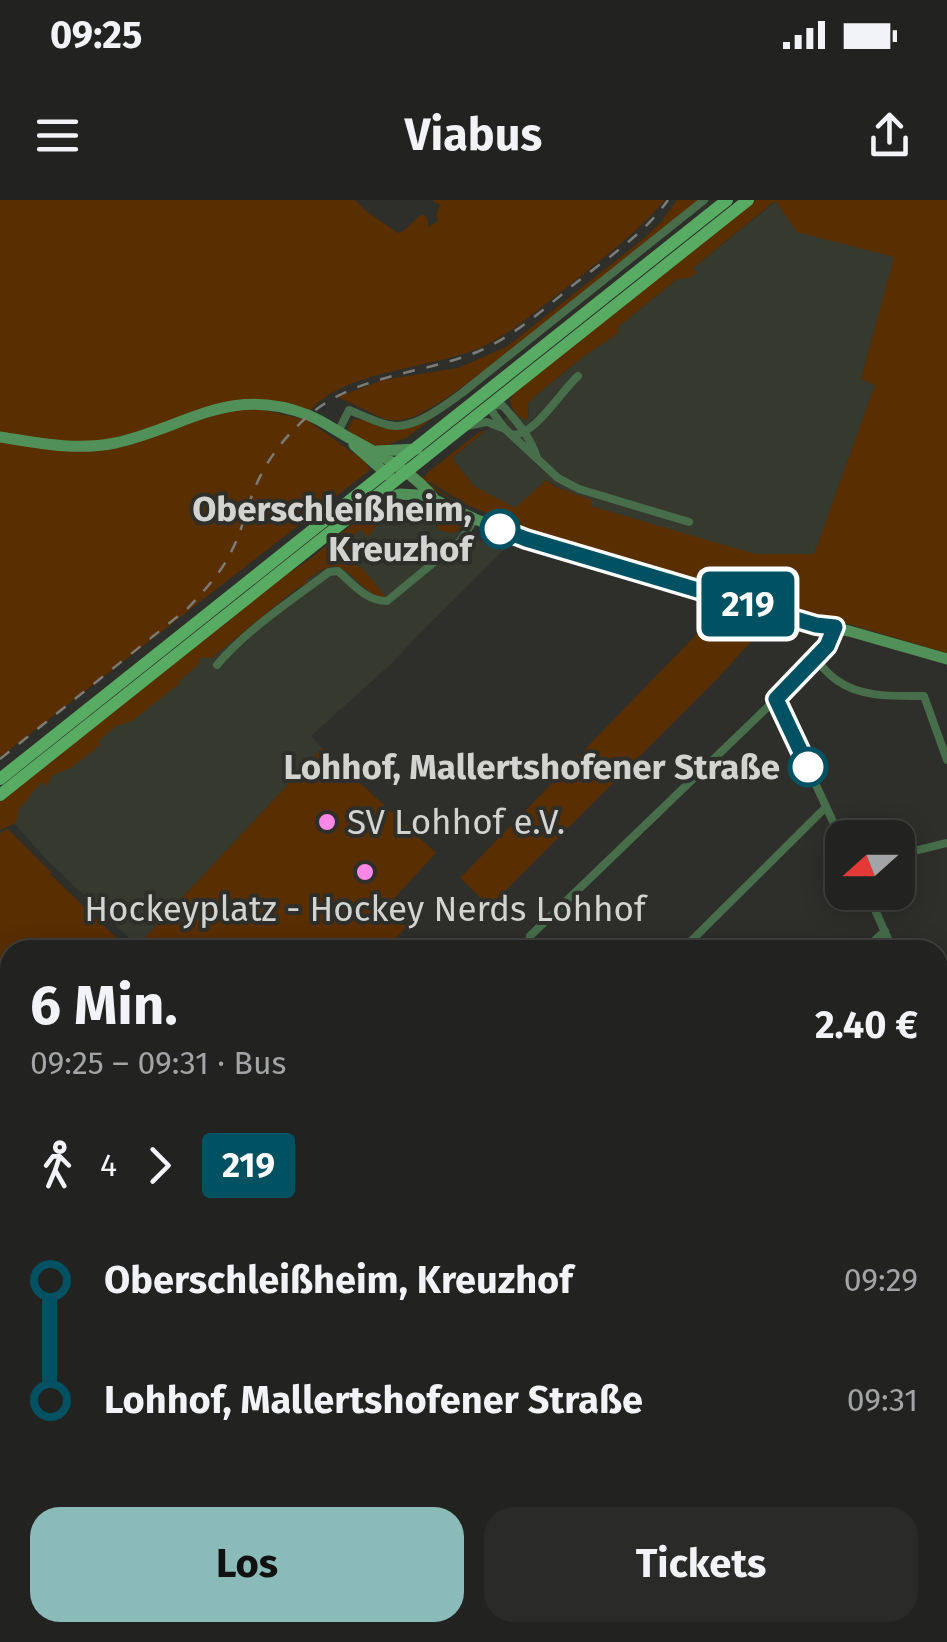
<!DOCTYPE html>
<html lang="de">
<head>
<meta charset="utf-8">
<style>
	:root { --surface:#222320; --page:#2a2b29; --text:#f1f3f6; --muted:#a2a4a5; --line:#3f403e; --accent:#8bbbb9 }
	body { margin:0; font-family:"Fira Sans",sans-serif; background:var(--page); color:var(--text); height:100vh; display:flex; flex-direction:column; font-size:38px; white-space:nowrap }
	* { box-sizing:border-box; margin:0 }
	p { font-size:32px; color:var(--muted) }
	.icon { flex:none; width:55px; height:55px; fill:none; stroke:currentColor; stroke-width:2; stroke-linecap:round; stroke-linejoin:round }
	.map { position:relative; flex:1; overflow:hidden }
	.drawer { position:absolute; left:0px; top:740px; width:948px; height:702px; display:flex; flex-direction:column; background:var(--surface); border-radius:30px 30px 0 0; box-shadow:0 5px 25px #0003,0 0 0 2px var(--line) }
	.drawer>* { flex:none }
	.badge { padding:0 20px; border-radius:8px; font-size:35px; line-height:65px }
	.needle { width:65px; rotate:249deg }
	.fabs { position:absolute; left:825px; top:620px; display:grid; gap:20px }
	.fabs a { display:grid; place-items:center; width:90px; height:90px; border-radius:20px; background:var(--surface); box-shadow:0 5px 25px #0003,0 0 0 2px var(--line); font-size:50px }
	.map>.badge { position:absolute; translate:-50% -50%; box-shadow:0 0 0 5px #fff }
	.legs { display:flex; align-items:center; gap:15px; height:110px; padding:0 30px; font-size:32px }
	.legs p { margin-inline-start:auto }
	.headline { display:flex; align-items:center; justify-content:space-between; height:170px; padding:0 30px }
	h1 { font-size:55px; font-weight:700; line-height:75px }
	.action { display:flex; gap:20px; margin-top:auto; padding:20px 30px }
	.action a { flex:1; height:115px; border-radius:30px; background:var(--accent); color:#111; font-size:40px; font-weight:700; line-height:115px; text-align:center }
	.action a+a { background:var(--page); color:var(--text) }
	ul { padding:0 30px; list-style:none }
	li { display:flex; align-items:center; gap:35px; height:120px; font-size:38px }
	li i { display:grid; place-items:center; width:15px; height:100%; margin:0 12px; background:currentColor }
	li i::after { content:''; width:25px; height:25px; margin:-12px; border:8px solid; border-radius:50%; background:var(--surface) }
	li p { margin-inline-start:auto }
	li:first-child i { background:linear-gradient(#0000 50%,currentColor 0) }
	li:last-child i { background:linear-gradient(currentColor 50%,#0000 0) }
	.status { display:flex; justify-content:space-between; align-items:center; height:70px; padding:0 50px; background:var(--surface); direction:ltr }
	.status svg { height:28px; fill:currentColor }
	header { display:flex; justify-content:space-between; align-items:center; height:130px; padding:0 30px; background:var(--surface); font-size:45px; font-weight:700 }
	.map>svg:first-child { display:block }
	.built { fill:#36392e }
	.green { fill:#592e00 }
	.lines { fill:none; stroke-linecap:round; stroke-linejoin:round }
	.minor { stroke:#476d4a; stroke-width:8 }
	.secondary { stroke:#519058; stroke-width:11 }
	.primary { stroke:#58ab62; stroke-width:12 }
	.rail { stroke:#7b7c78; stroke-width:2.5; stroke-dasharray:12 12; stroke-linecap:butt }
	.line-1-casing { stroke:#fff; stroke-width:22 }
	.line-1 { stroke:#005262; stroke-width:15 }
	.stop-1-dot { fill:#fff; stroke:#005262; stroke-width:5 }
	.poi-dot { fill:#fb87e6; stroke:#2e2f2a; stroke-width:4 }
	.labels { text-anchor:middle; stroke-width:8; stroke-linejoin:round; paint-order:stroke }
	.stop-label { font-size:35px; font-weight:bold; fill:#d3d4d1; stroke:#2e2f2a; text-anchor:end }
	.poi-label { font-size:35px; fill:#d3d4d1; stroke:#2e2f2a; text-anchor:start }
</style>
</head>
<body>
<div class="status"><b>09:25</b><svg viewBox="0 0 49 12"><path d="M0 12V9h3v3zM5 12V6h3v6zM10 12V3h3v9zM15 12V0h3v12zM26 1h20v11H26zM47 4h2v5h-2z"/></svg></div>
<header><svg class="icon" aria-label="menu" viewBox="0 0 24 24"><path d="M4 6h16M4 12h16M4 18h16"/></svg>Viabus<svg class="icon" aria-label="share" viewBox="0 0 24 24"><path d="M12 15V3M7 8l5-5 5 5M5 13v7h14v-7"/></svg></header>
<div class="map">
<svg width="947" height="1442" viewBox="0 0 947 1442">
	<rect width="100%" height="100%" fill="#2e2f2a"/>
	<!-- built -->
	<path class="built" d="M776,1L798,32L895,57L861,178L875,185L814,354L755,355L591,306L546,280L515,309L474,286L452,258L486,230L515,212L525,220L529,216L528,203L534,197L584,156L617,134L619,126L677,79L689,78L696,72L693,68Z
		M398,303L427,311L431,314L436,327L451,333L459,331L469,337L506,348L419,434L390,465L311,536L322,548L137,746L47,660L3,611L200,457L212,458L302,387L306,380L330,366L354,333L360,329L368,336L385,311L393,304Z
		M209,1433H428L418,1442H396L388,1436L382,1442H212Z"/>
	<!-- green -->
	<path class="green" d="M0,0H355L366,11L398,33C408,30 413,19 423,14L427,18L429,27L438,21L436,16L440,4L433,2L434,0H665C637,33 602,59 567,87C541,107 516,130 486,145C439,169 340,169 309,213L275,202L142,230L114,238L82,243L0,234Z
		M677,0H699C636,50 574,101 510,150C481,172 453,197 421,213C409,220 397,222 384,219L338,197L382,180L458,168L506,147L642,40L661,22Z
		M755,0H947V453L541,334L469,306L430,282H426L473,313L427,285L421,278L422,276L424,278L428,272L479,232L486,230L452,258L474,286L515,308L546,280L556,287L592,300L591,306L755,354H814L875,185L861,179L894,57L797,32L775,1L693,68L697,73L689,78L677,79L619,126L617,134L584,156L534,197L528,203V219L525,220C516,215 511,209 510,199L518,189Z
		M260,209L307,220L366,262L370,270L0,557V241L84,251L231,210Z
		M435,216L408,237L390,244L388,249L372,246L349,232L348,227L354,219C364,219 369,222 378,226C399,234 416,225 435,216Z
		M399,297V302C421,308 443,313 461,327L459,331L451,333L439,330L431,314L427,311L398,303L393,304L368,337L360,329L352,337L356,343L346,356L349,361L363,369L386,397C361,397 350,361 329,367C321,369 313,376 306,380V384L296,389L212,458H200L198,465L180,480V483L132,521L116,526L99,540L100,545L72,567L52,576L47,586L42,582C32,590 29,600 19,608L16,623L0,630V602L288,373C327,352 356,312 399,297Z
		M724,406L772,418L718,478L490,706L460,678Z
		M322,548L436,653L386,707L406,727L385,750H136L137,746Z
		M8,629L52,673L50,674L129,750H10V981L0,971V633Z
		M938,1182L947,1183V1306L945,1308L938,1302Z
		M10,1360V1432L190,1433L193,1442H0V1370Z
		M463,1433H462H561L554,1442H472Z"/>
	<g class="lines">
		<!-- minor -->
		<path class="minor" d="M492,204L503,206C517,222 531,237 537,258
			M492,205L493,213L505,229L558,278L579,289L689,322
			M467,226L487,222L505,229
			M338,232L349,210C362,215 375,222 388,225C413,231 442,207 462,193L704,0
			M512,235C536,235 560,192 578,176
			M815,459C822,466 829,476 838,481C862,498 896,496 924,496L947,560
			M217,465C246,430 292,400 329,372L338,371C353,384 366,401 387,401L460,341L475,319
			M776,499L842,641
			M898,655L947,643
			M867,692L893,750
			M535,750L529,741L530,736L776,499L827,446L835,427
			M682,750L826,607
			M864,750L885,731
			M938,870L946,903L938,945
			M0,1111L10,1101
			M0,1143L10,1153
			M0,1254L10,1245"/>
		<!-- secondary -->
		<path class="secondary" d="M0,237C38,243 76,251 115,243C185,228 229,184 308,215C324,221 339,233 355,241C383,256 416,274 435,300
			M354,245L389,276
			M377,251L417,249
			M369,303L400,294L417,295L435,300L475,319L526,339L784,414L816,425L849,431L947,459
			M0,985L10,994
			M199,1432L202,1442"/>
		<!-- primary -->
		<path class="primary" d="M0,579L727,0
			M0,595L748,0"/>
		<!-- rail -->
		<path class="rail" d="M0,559L187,409C205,390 222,372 233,348C241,332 245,315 251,298C262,266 282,239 307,217C356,174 419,175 477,152C515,136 546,107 577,82C609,57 645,33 668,0"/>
	</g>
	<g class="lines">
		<defs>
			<path id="line-1" d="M500,329L526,339L816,425L835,427L827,446L776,499L808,567"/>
		</defs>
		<!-- line-1 casing -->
		<use href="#line-1" class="line-1-casing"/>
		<!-- line-1 -->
		<use href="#line-1" class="line-1"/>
	</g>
	<!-- markers -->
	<g class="stop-1-dot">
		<circle cx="500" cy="329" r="18"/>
		<circle cx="808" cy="567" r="18"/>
	</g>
	<g class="poi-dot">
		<circle cx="327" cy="622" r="10"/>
		<circle cx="365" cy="672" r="10"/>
	</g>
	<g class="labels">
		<!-- stop labels -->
		<g class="stop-label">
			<text x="472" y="321">Oberschleißheim,<tspan x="472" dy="40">Kreuzhof</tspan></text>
			<text x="780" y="579">Lohhof, Mallertshofener Straße</text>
		</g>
		<!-- poi labels -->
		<g class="poi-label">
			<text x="347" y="634">SV Lohhof e.V.</text>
			<text x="365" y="721" text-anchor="middle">Hockeyplatz - Hockey Nerds Lohhof</text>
		</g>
	</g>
</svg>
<div class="fabs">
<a><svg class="needle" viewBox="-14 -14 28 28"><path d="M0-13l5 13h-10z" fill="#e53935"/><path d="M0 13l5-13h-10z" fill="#a2a4a5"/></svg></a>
</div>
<b class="badge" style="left:748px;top:404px;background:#005262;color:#fff">219</b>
<section class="drawer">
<div class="headline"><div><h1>6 Min.</h1><p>09:25 – 09:31 · Bus</p></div><b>2.40 €</b></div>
<div class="legs"><svg class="icon" aria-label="walk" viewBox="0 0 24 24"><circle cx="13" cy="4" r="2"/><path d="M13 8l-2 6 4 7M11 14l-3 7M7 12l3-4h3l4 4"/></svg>4<svg class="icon" aria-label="forward" viewBox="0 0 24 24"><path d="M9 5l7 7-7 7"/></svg><b class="badge" style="background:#005262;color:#fff">219</b></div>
<ul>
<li><i style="color:#005262"></i><b>Oberschleißheim, Kreuzhof</b><p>09:29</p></li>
<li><i style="color:#005262"></i><b>Lohhof, Mallertshofener Straße</b><p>09:31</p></li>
</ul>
<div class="action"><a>Los</a><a>Tickets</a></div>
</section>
</div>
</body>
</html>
